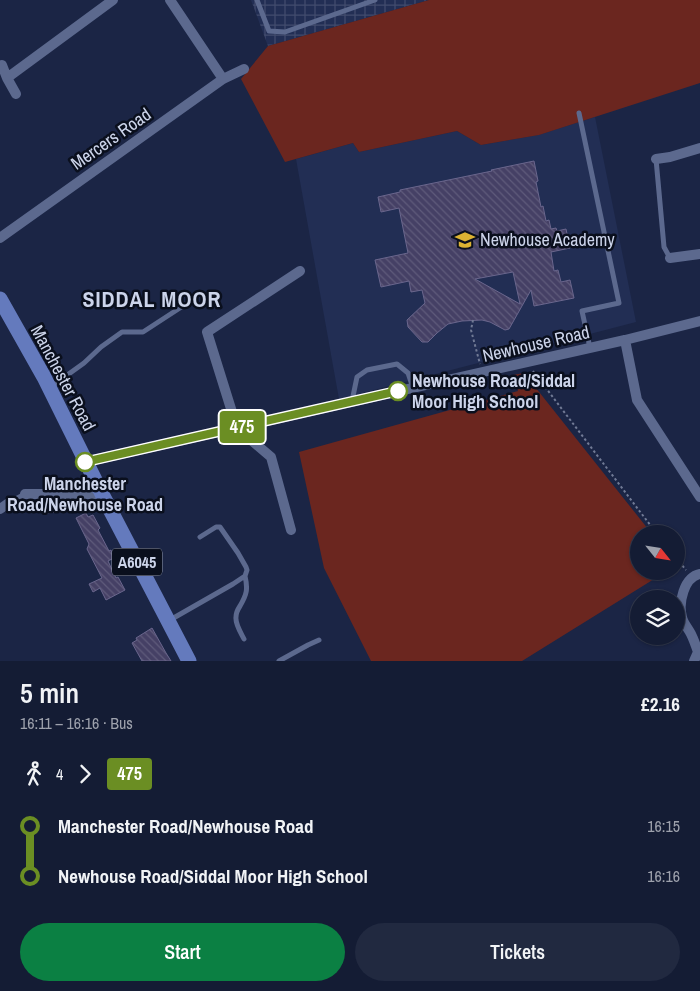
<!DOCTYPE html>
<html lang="en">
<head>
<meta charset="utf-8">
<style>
	:root { --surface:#141c34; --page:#212940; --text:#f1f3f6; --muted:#9da1ac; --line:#333a4f; --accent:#0b8043 }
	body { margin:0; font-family:"Archivo Narrow",sans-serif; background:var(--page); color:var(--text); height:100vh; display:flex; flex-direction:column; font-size:19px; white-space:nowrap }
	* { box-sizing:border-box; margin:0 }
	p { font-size:16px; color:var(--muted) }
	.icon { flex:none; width:28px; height:28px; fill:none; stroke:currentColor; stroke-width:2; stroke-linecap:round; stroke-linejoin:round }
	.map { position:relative; height:661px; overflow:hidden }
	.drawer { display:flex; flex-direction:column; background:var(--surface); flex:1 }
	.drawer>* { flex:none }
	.badge { padding:0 10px; border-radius:4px; font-size:18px; line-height:32px }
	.needle { width:32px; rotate:120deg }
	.tools { position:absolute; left:630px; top:525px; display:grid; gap:10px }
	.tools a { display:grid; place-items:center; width:55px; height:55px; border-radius:50%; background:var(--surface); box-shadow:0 1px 4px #0004,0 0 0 1px var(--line); font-size:25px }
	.map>.badge { position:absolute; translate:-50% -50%; box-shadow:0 0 0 2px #fff }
	.legs { display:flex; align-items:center; gap:8px; height:55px; padding:0 20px; font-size:16px }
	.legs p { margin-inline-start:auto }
	.head { display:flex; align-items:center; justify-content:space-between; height:85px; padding:0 20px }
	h1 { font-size:28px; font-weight:600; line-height:38px }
	.action { display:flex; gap:10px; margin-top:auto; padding:10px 20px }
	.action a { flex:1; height:58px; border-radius:30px; background:var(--accent); color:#fff; font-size:20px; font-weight:600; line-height:58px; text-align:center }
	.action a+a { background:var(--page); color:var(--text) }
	ul { padding:0 20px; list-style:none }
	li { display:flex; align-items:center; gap:18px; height:50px; font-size:19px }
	li i { display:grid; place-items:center; width:8px; height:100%; margin:0 6px; background:currentColor }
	li i::after { content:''; width:12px; height:12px; margin:-6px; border:4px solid; border-radius:50%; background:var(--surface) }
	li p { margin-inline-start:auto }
	li:first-child i { background:linear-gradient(#0000 50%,currentColor 0) }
	li:last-child i { background:linear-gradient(currentColor 50%,#0000 0) }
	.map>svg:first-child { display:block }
	.built { fill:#222e54 }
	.industrial { fill:url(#industrial-grid) }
	.green { fill:#6b261f }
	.building { fill:url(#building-back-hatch); stroke:#6a668d; fill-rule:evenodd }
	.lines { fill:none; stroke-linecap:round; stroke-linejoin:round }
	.path { stroke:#717a95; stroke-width:2; stroke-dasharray:2.5 2.5; stroke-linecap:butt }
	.service { stroke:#5c698e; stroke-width:5 }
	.minor { stroke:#5c698e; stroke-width:10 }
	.primary { stroke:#647abd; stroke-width:15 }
	.line-1-casing { stroke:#fff; stroke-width:11 }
	.line-1 { stroke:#6b8e23; stroke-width:8 }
	.stop-1-dot { fill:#fff; stroke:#6b8e23; stroke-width:2.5 }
	.labels { text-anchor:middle; stroke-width:5; stroke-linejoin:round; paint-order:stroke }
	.shield { fill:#0a0f1d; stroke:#9299ac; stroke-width:1 }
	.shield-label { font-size:16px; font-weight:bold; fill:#ccd4ea }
	.street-label { font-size:18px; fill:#ccd4ea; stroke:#0a0f1d }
	.poi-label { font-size:18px; fill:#ccd4ea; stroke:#0a0f1d; text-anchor:start }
	.stop-label { font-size:18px; font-weight:bold; fill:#ccd4ea; stroke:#0a0f1d; text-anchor:start }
	.district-label { font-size:22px; font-weight:bold; letter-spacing:1px; fill:#ccd4ea; stroke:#0a0f1d }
</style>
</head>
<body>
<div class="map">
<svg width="700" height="661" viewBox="0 0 700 661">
	<defs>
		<pattern id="industrial-grid" width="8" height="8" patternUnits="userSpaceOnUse" patternTransform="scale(1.25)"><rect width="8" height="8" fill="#222e54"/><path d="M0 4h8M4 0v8" fill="none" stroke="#414b6d"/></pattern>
		<pattern id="building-back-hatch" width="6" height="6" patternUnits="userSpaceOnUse" patternTransform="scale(1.25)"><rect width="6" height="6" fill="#454065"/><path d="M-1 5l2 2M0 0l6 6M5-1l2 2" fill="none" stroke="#5f5b7b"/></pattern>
	</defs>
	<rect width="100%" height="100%" fill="#1b2545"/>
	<!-- built -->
	<path class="built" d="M595,117L636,322L339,399L296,159L353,143L359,152L457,131L481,145L538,135Z"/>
	<!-- industrial -->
	<path class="industrial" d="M251,0H429L268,46Z"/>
	<!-- green -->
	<path class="green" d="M429,0H700V83L539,135L481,145L457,131L359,152L353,143L285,162L241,79L268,46Z
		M524,373L652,534H639V571H667L522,661H371L324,568L299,452L518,391L513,375Z"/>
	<!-- building -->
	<path class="building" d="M534,161L538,181L536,182L541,207L543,206L546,221L549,220L551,229L556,228L557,231L566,229L570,248L551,252L554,271L558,270L561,282L570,280L574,298L534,306L531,290L509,329L505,330L490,322L482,320L462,321L448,324L437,333L428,342H422L408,327L407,320L425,303L422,290L411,292L409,281L381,287L375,260L408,253L399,208L381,212L378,197L400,192V190L492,171L491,170ZM513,272L520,304L475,279Z
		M68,501L69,511L47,513L46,503Z
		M86,513L88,517L93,515L100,528L98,530L109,551L111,550L114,558L108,561L116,578L118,577L125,590L106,600L100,588L93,592L89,584L102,578L87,549L89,544L76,518Z
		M152,628L166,653L171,661H142L132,643L137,640L136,638Z"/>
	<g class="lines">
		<!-- path -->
		<path class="path" d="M473,320L471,330L480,364
			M533,371L657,534
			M676,558L686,570"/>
		<!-- service -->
		<path class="service" d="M257,0L269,31L285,32L375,0
			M579,113L619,303L582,311L590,348
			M656,159L664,247L670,258
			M52,386L84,363L101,347L122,332H143L186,304
			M352,401L357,377L367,370L397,364L408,373L413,388
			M10,502L25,494
			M170,620L233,584L245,576L247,570L246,567L238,553L220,527H216L200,537
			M244,639C241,633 235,624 236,617C236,613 238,609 240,606C247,594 248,589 245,576
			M279,661L308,645L319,640"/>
		<!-- minor -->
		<path class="minor" d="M170,0L223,79
			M2,65L7,78L16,94
			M7,78L113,0
			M656,159L670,157L700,148
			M0,238L223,79L244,69
			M670,258L700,254
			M625,340L637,400L700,497
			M85,462L625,340L700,321
			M25,494H102
			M0,509L10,502
			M291,530L271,457L237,428L207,332L300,271
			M694,661L698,652C696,646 694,640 691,634C688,628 683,623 682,617C678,603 684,577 700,574"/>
		<!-- primary -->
		<path class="primary" d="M0,299L44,377L102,494L189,661"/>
	</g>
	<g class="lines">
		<defs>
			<path id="line-1" d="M85,462L398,391"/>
		</defs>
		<!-- line-1 casing -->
		<use href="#line-1" class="line-1-casing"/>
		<!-- line-1 -->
		<use href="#line-1" class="line-1"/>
	</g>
	<!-- icons -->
	<defs>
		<symbol id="school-bare" viewBox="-9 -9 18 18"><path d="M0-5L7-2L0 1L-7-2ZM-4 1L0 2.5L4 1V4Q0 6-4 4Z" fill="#dcb233" stroke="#0a0f1d" stroke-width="2.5" paint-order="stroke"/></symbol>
	</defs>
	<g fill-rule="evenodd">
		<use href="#school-bare" x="451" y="226" width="28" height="28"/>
	</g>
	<!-- markers -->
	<g class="stop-1-dot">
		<circle cx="398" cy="391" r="9"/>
		<circle cx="85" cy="462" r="9"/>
	</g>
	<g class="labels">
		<!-- shield labels -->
		<rect class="shield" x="112" y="548.5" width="50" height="27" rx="4"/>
		<g class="shield-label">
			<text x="137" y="568">A6045</text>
		</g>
		<!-- street labels -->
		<g class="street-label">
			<text transform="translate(111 139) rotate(-35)" y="6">Mercers Road</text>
			<text transform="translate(536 344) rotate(-13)" y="6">Newhouse Road</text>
			<text transform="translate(63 378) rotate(62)" y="6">Manchester Road</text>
		</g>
		<!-- poi labels -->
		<g class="poi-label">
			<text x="480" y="246">Newhouse Academy</text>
		</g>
		<!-- stop labels -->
		<g class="stop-label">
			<text x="412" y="387">Newhouse Road/Siddal<tspan x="412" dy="21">Moor High School</tspan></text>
			<text x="85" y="490" text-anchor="middle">Manchester<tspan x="85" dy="21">Road/Newhouse Road</tspan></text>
		</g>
		<!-- district labels -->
		<g class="district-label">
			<text x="152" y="307">SIDDAL MOOR</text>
		</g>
	</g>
</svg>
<div class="tools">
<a><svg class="needle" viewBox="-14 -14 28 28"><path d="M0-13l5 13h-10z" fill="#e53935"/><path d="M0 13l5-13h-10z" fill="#9da1ac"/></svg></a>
<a><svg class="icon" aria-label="layers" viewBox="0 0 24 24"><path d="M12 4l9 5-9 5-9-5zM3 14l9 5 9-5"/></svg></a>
</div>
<b class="badge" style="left:242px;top:427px;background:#6b8e23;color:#fff">475</b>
</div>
<section class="drawer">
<div class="head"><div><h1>5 min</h1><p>16:11 – 16:16 · Bus</p></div><b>£2.16</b></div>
<div class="legs"><svg class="icon" aria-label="walk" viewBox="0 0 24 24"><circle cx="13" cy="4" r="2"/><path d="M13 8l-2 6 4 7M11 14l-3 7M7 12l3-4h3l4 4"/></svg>4<svg class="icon" aria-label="forward" viewBox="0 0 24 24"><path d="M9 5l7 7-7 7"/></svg><b class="badge" style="background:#6b8e23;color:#fff">475</b></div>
<ul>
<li><i style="color:#6b8e23"></i><b>Manchester Road/Newhouse Road</b><p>16:15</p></li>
<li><i style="color:#6b8e23"></i><b>Newhouse Road/Siddal Moor High School</b><p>16:16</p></li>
</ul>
<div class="action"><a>Start</a><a>Tickets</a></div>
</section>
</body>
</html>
